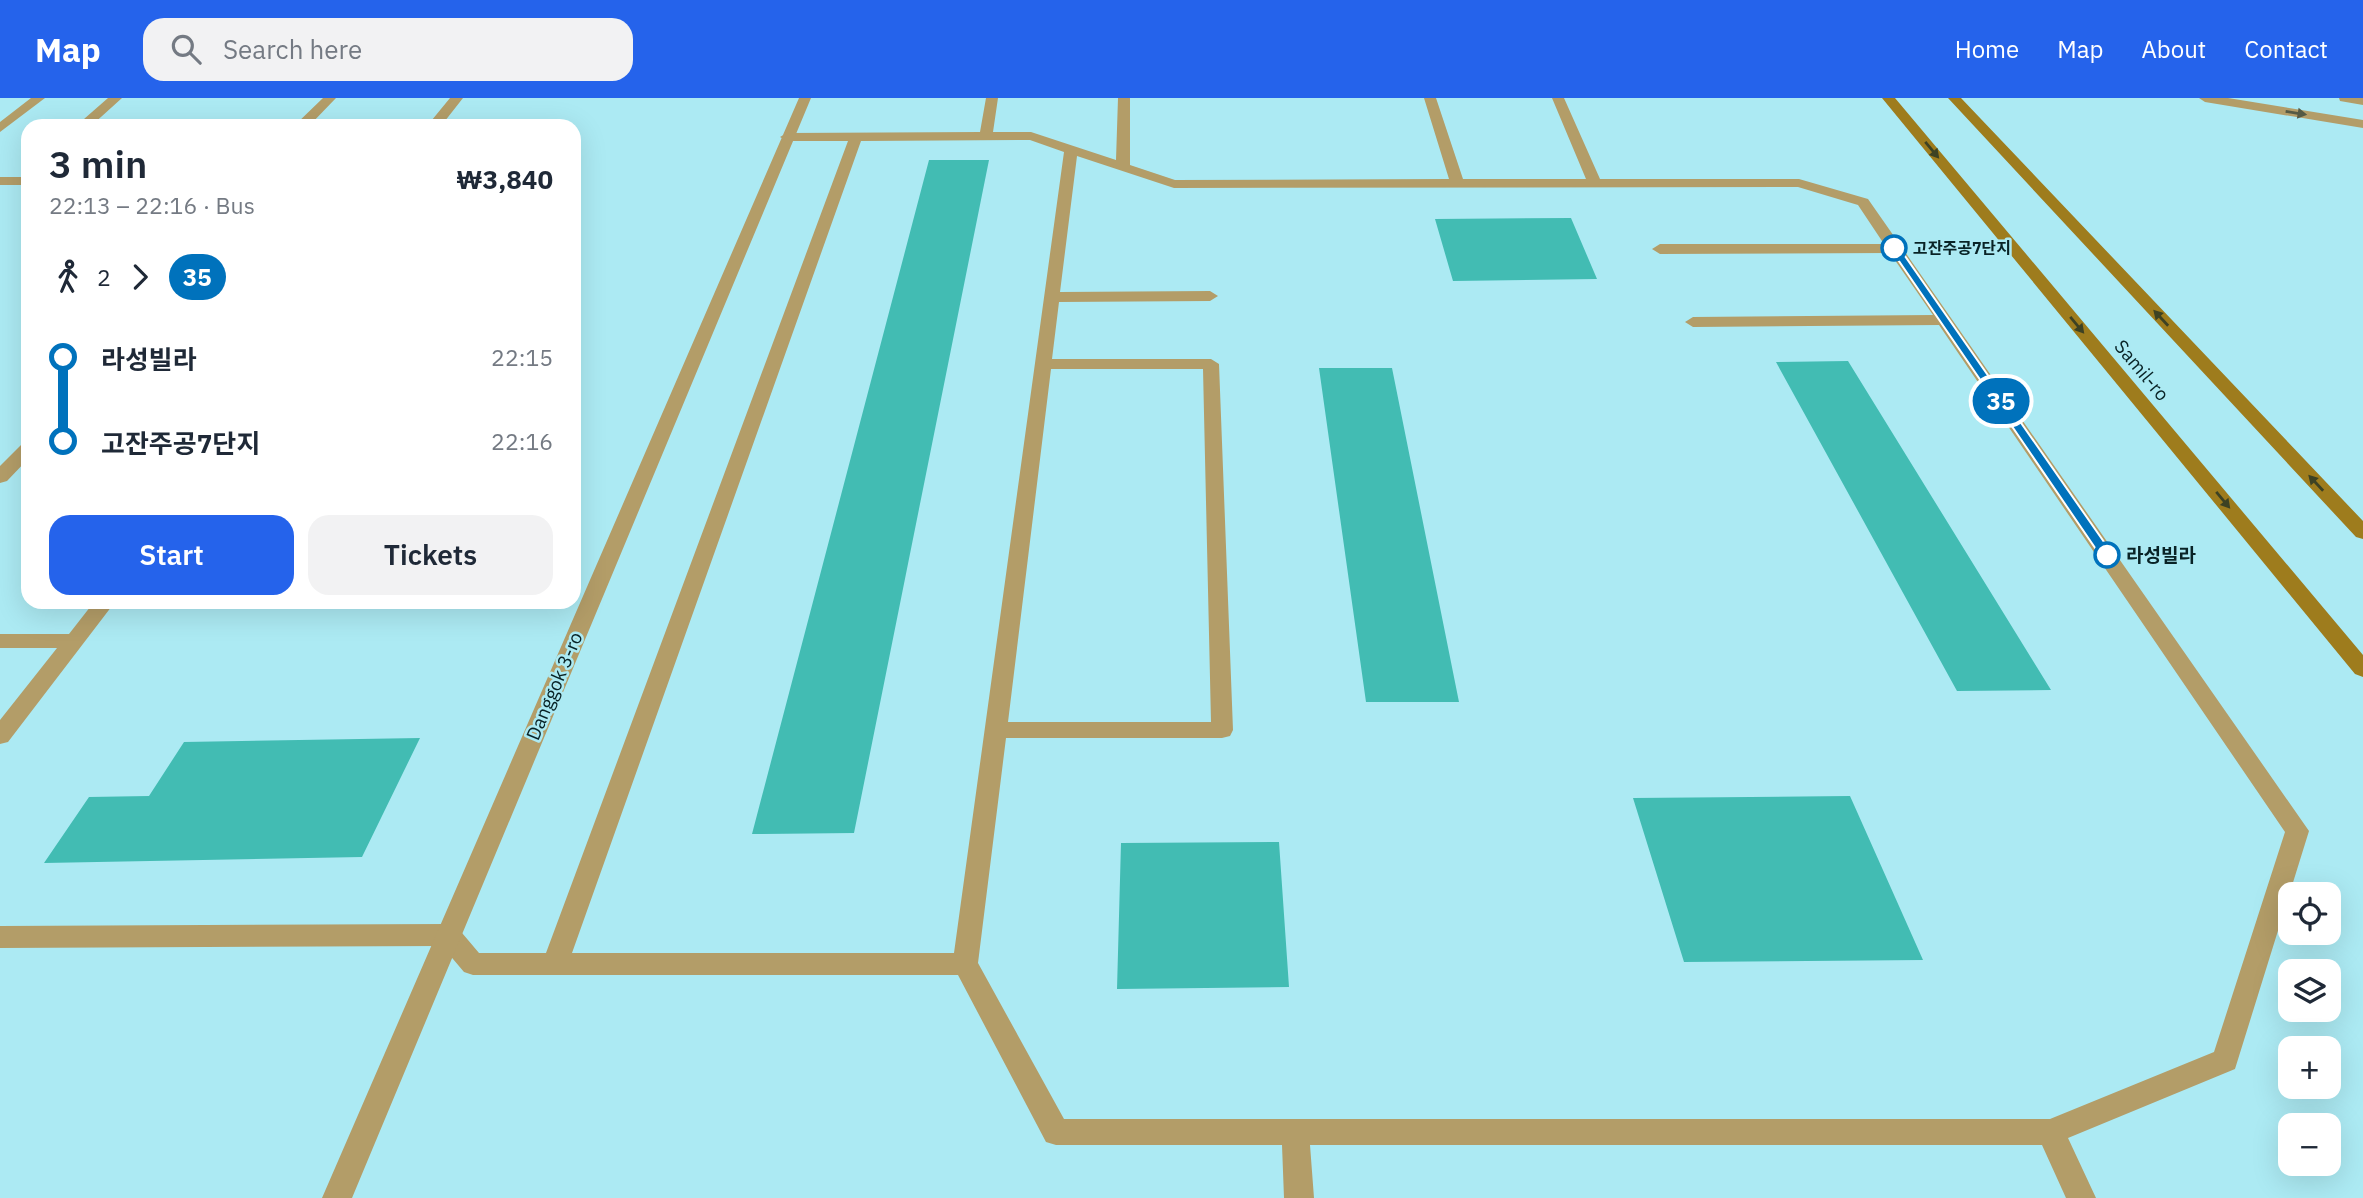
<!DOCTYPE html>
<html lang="en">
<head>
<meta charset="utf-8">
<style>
	:root { --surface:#fff; --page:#f2f2f3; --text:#1f2937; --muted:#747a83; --accent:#2563eb }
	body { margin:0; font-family:"IBM Plex Sans","Noto Sans KR",sans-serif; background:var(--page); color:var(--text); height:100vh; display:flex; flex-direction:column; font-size:26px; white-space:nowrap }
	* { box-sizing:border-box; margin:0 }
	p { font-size:23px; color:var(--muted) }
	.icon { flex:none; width:38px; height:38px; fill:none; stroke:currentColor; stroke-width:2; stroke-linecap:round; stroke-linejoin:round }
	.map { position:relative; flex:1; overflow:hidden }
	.side { position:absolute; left:21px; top:21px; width:560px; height:490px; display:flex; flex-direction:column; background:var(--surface); border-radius:21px; box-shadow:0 7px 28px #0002 }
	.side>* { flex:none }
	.badge { padding:0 14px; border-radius:23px; font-size:24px; line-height:46px }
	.controls { position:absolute; left:2278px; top:784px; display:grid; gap:14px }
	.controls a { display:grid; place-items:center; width:63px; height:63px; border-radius:14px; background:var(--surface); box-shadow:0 7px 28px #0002; font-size:35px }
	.map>.badge { position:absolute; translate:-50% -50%; box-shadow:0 0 0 4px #fff }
	.legs { display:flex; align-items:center; gap:10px; height:77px; padding:0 28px; font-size:23px }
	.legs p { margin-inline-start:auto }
	.headline { display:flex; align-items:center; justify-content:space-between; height:119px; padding:0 28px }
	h1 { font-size:38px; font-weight:600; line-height:52px }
	.cta { display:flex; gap:14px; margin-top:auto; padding:14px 28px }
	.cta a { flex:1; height:80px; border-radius:21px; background:var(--accent); color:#fff; font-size:28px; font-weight:600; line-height:80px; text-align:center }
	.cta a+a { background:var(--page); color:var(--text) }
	ul { padding:0 28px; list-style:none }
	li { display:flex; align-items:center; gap:24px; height:84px; font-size:26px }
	li i { display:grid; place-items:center; width:10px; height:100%; margin:0 9px; background:currentColor }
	li i::after { content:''; width:18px; height:18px; margin:-9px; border:5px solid; border-radius:50%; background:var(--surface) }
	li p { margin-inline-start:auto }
	li:first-child i { background:linear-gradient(#0000 50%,currentColor 0) }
	li:last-child i { background:linear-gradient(currentColor 50%,#0000 0) }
	header { display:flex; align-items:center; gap:42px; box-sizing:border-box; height:98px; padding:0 35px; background:var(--accent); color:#fff }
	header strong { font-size:33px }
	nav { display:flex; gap:38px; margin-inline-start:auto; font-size:24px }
	.search { width:490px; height:63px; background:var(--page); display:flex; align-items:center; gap:18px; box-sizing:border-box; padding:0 24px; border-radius:21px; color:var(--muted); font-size:26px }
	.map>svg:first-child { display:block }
	.building { fill:#42bcb3 }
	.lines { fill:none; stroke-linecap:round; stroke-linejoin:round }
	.service { fill:#b39d68; fill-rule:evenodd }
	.tertiary { fill:#b39d68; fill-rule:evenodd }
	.secondary { fill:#9e7c1d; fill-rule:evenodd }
	.oneway { fill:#555a44 }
	.oneway2 { fill:#3d4223 }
	.line-1 { fill:#0072bc; stroke:#fff; stroke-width:2 }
	.stop-1-dot { fill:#fff; stroke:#0072bc; stroke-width:3.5 }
	.labels { text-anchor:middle; stroke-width:5; stroke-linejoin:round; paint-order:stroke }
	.far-stop-label { font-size:16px; font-weight:bold; fill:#092326; stroke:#aceaf3; text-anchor:start }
	.street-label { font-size:19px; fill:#092326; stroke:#aceaf3 }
	.stop-label { font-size:19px; font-weight:bold; fill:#092326; stroke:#aceaf3; text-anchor:start }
</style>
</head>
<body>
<header>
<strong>Map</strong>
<div class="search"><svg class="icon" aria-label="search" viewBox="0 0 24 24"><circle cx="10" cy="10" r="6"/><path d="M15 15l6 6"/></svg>Search here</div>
<nav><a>Home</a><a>Map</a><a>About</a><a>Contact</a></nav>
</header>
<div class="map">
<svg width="2363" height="1100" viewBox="0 0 2363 1100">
	<rect width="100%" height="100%" fill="#aceaf3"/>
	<!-- building -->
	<path class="building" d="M929,62H989L854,735L752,736Z
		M1571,120L1597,181L1453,183L1435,121Z
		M1848,263L2051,592L1957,593L1776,264Z
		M1319,270H1392L1459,604H1366Z
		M420,640L362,759L44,765L89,699L149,698L184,644Z
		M1850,698L1923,862L1684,864L1633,700Z
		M1279,744L1289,889L1117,891L1121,745Z"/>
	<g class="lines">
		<!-- service -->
		<path class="service" d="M31,0H45L0,34V24Z
			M108,0H122L91,28H76Z
			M323,0H336L309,28H294Z
			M450,0H463L441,28H427Z
			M986,0H998L993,34H1031L1116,62L1118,0H1130V67L1175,82L1449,81L1424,0H1436L1463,81H1586L1552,0H1564L1600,81H1799L1868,101L2309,733L2235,971L2068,1040L2096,1100H2066L2042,1047H1310L1314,1100H1284L1282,1047H1056L1046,1044L958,877H473L464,874L442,848L0,850V828L448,826L457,829L479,855H546L848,43H787L780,39L787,35L980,34ZM1030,42L1064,54L954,855H572L861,43ZM1077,58L1174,90L1798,89L1858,107L1884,146H1660L1652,151L1660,156L1890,155L1933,217L1693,219L1685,224L1693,229L1939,227L2285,734L2214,954L2050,1021H1064L978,865L1006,640H1222L1230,638L1233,632L1219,266L1211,261H1052L1059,204L1210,203L1218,198L1210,193L1060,194ZM1051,271H1203L1211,624H1008Z
			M0,79H28V87H0Z
			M28,345V361L7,383L0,385V368L22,346Z
			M94,504H115L8,644L0,646V622L57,550H0V536H69Z"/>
		<!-- tertiary -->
		<path class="tertiary" d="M799,0H811L352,1100H322Z
			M2199,0H2228L2363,22V30L2205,4Z
			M2339,0H2363V7L2340,3Z"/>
		<!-- secondary -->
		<path class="secondary" d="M1882,0H1895L2363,557V579L2355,576Z
			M1948,0H1961L2363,423V441L2356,439Z"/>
	</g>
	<!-- one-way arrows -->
	<defs><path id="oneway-solid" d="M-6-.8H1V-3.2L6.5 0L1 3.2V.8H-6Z" transform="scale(1.75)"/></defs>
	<use class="oneway" href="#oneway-solid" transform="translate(2296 15) rotate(9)"/>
	<g class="oneway2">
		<use href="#oneway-solid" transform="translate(1932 52) rotate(50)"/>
		<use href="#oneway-solid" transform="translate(2161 220) rotate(-133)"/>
		<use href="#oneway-solid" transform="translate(2077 227) rotate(50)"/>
		<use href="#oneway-solid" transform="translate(2316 385) rotate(-133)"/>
		<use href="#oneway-solid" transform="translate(2223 402) rotate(50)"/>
	</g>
	<!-- line-1 -->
	<path class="line-1" d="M1894,147L1898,148L2111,454V460H2102L1890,150Z"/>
	<!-- markers -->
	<g class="stop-1-dot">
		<circle cx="1894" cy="150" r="12"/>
		<circle cx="2107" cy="457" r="12"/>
	</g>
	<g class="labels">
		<!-- far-stop labels -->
		<g class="far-stop-label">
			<text x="1913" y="156">고잔주공7단지</text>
		</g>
		<!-- street labels -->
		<g class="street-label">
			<text transform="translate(2142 272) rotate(50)" y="7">Samil-ro</text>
			<text transform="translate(554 588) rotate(-67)" y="7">Danggok 3-ro</text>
		</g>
		<!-- stop labels -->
		<g class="stop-label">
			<text x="2126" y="464">라성빌라</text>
		</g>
	</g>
</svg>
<div class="controls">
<a><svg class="icon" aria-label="locate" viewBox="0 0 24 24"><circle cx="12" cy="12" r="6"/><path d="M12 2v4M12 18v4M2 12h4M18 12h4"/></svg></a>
<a><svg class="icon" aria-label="layers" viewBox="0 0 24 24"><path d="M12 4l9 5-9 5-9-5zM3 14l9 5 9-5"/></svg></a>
<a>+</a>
<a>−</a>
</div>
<b class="badge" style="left:2001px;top:303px;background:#0072bc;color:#fff">35</b>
<section class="side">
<div class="headline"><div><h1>3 min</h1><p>22:13 – 22:16 · Bus</p></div><b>₩3,840</b></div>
<div class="legs"><svg class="icon" aria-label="walk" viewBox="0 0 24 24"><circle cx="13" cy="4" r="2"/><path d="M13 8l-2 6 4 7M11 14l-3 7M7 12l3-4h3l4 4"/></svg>2<svg class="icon" aria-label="forward" viewBox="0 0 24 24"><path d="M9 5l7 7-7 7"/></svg><b class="badge" style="background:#0072bc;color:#fff">35</b></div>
<ul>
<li><i style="color:#0072bc"></i><b>라성빌라</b><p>22:15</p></li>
<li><i style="color:#0072bc"></i><b>고잔주공7단지</b><p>22:16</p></li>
</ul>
<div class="cta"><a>Start</a><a>Tickets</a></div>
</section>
</div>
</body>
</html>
